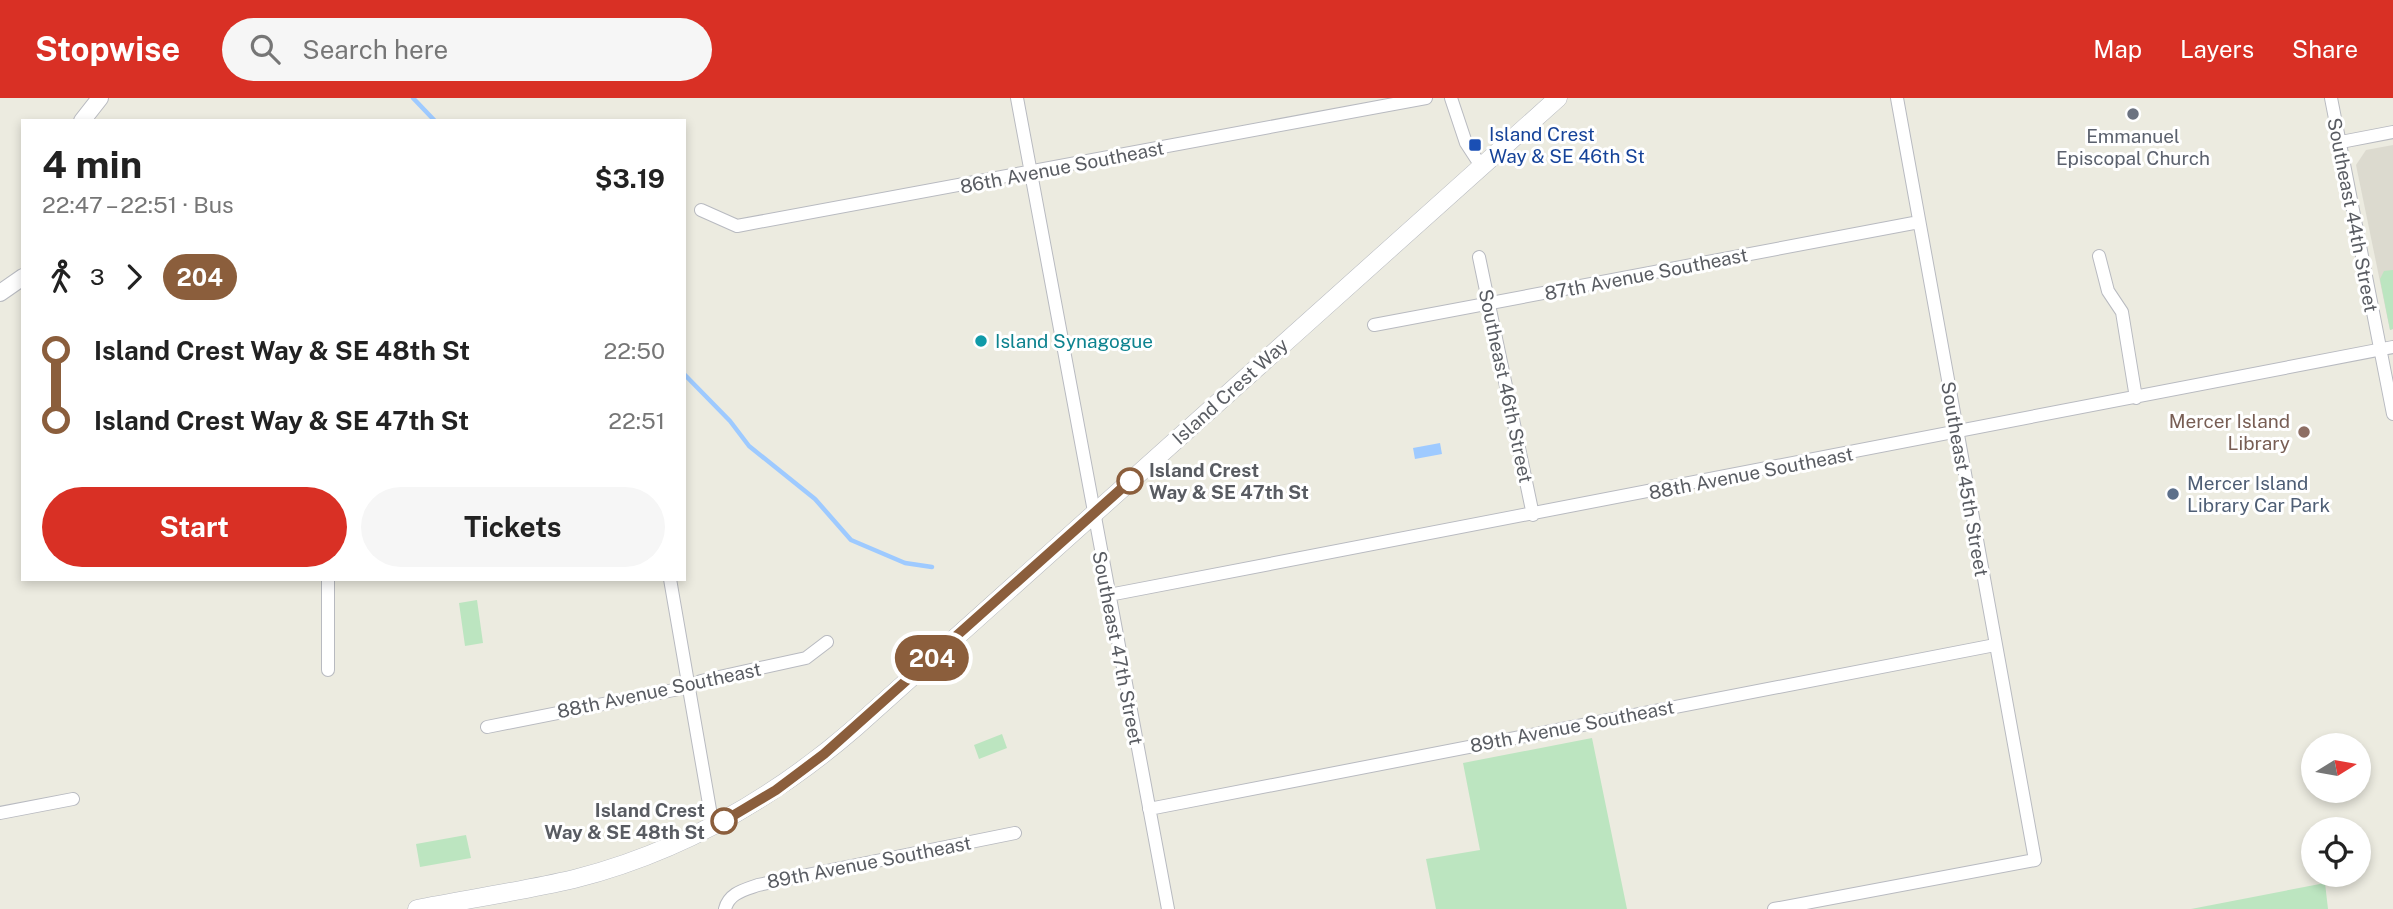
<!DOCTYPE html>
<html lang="en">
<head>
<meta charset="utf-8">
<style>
	:root { --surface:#fff; --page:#f6f6f6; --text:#222; --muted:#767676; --accent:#d93025 }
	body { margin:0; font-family:"Public Sans",sans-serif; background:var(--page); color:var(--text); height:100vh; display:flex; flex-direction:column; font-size:26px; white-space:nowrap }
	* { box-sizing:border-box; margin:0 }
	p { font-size:23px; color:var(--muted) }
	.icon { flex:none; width:38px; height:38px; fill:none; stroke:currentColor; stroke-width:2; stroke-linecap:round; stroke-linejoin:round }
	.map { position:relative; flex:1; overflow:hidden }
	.details { position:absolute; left:21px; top:21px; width:665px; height:462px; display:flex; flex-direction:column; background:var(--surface); border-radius:0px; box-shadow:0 4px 10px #0003 }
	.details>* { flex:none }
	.badge { padding:0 14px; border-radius:23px; font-size:24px; line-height:46px }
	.needle { width:46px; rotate:79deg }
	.tools { position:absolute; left:2301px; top:635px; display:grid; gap:14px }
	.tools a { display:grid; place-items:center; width:70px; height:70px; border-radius:50%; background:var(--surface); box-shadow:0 4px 10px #0003; font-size:35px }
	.map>.badge { position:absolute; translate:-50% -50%; box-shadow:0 0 0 4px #fff }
	.legs { display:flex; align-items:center; gap:10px; height:77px; padding:0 21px; font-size:23px }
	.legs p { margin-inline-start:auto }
	.head { display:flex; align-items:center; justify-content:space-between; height:119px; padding:0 21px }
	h1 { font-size:38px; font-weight:700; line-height:52px }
	.button { display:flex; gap:14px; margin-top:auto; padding:14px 21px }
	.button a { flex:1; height:80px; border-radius:42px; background:var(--accent); color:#fff; font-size:28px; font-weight:700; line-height:80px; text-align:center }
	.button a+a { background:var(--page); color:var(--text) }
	ul { padding:0 21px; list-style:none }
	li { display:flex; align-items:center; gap:24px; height:70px; font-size:26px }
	li i { display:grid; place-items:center; width:10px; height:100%; margin:0 9px; background:currentColor }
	li i::after { content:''; width:18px; height:18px; margin:-9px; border:5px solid; border-radius:50%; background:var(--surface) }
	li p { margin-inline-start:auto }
	li:first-child i { background:linear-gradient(#0000 50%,currentColor 0) }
	li:last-child i { background:linear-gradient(currentColor 50%,#0000 0) }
	header { display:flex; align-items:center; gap:42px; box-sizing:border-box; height:98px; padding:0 35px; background:var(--accent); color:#fff }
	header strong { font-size:33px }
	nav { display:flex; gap:38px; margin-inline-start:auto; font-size:24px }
	.search { width:490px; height:63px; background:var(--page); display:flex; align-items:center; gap:18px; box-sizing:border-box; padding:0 24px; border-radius:38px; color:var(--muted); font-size:26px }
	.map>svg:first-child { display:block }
	.education { fill:#dcdacf }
	.green { fill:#bce5c0 }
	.water { fill:#9ecaff }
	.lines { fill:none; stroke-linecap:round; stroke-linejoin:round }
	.stream { stroke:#9ecaff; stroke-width:4.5 }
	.minor-casing { stroke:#b8bac0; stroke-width:14 }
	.tertiary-casing { stroke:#b8bac0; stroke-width:18 }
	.secondary-casing { stroke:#b6b9bf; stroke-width:19 }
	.minor { stroke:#fff; stroke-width:12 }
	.tertiary { stroke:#fff; stroke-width:16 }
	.secondary { stroke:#fff; stroke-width:18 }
	.line-1-casing { stroke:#fff; stroke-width:16 }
	.line-1 { stroke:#8b5e3c; stroke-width:10 }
	.worship-dot { fill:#6b7280; stroke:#fff; stroke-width:2.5 }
	.transit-dot { fill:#1a4fb4; stroke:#fff; stroke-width:2.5 }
	.culture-dot { fill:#0f9aa8; stroke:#fff; stroke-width:2.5 }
	.education-dot { fill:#8d6e63; stroke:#fff; stroke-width:2.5 }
	.stop-1-dot { fill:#fff; stroke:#8b5e3c; stroke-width:3.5 }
	.service-dot { fill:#5c6f8a; stroke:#fff; stroke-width:2.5 }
	.labels { text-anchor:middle; stroke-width:6; stroke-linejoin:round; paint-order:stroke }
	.transit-label { font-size:19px; fill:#164399; stroke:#fff; text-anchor:start }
	.worship-label { font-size:19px; fill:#5b616d; stroke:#fff }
	.street-label { font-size:19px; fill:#595c62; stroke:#fff }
	.culture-label { font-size:19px; fill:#0d838f; stroke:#fff; text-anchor:start }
	.education-label { font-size:19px; fill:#785e54; stroke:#fff; text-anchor:end }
	.stop-label { font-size:19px; font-weight:bold; fill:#595c62; stroke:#fff; text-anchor:start }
	.service-label { font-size:19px; fill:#4e5e75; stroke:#fff; text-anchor:start }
</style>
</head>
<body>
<header>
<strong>Stopwise</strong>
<div class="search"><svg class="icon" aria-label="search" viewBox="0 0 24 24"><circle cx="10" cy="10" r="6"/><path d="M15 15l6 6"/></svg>Search here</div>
<nav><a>Map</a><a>Layers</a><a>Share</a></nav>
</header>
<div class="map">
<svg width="2393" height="811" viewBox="0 0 2393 811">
	<rect width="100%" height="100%" fill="#ecebe0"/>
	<!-- education -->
	<path class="education" d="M2393,47V231L2390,232L2356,67L2366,52Z"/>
	<!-- green -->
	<path class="green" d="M2393,172V231L2390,232L2380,181L2384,173Z
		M477,502L483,545L465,548L459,505Z
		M1002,636L1007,650L979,661L974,647Z
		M1592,640L1627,811H1436L1426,761L1480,752L1463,665Z
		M466,737L471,760L420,769L416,746Z
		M2325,785L2328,811H2191Z"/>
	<!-- water -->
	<path class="water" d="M1440,345L1442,356L1415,361L1413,350Z"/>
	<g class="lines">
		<!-- stream -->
		<path class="stream" d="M413,0L435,23
			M684,276L730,323L749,348L815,401L851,442L905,465L932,469"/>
		<defs>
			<path id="minor" d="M1017,0L1168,811
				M1451,0L1466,45L1481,68
				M2331,0L2393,316
				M2341,44L2393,34
				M701,112L737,128L1426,0
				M2099,158L2108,193L2122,214L2136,300
				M1479,159L1533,417
				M1374,227L1919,124
				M670,481L713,729
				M1109,497L2393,249
				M328,572V481
				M487,629L689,589L701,583L806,560L827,544
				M1149,711L1995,547
				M0,715L73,701
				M725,811C729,795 744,792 758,787L1015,735
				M1774,811L2035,762L1897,0"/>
			<path id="tertiary" d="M82,23L100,0
				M0,195L23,179"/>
			<path id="secondary" d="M417,811C469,801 522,793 574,781C681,754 773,701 856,629L1558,0"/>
		</defs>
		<!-- minor casing -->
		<use href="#minor" class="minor-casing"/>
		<!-- tertiary casing -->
		<use href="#tertiary" class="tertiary-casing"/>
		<!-- secondary casing -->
		<use href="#secondary" class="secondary-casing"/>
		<!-- minor -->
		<use href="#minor" class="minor"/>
		<!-- tertiary -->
		<use href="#tertiary" class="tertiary"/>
		<!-- secondary -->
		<use href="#secondary" class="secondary"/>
	</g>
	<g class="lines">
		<defs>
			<path id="line-1" d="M724,723L776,692L824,656L1130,383"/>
		</defs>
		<!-- line-1 casing -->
		<use href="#line-1" class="line-1-casing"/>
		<!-- line-1 -->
		<use href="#line-1" class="line-1"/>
	</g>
	<!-- markers -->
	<circle class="worship-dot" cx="2133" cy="16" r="7"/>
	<rect class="transit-dot" x="1468" y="40" width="14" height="14" rx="3.5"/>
	<circle class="culture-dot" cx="981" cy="243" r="7"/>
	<circle class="education-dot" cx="2304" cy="334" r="7"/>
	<g class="stop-1-dot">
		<circle cx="1130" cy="383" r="12"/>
		<circle cx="724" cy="723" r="12"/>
	</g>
	<circle class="service-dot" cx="2173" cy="396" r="7"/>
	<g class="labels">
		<!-- transit labels -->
		<g class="transit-label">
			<text x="1489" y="43">Island Crest<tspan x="1489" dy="22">Way &amp; SE 46th St</tspan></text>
		</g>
		<!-- worship labels -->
		<g class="worship-label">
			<text x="2133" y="45">Emmanuel<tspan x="2133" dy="22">Episcopal Church</tspan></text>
		</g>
		<!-- street labels -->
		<g class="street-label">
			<text transform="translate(1062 69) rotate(-11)" y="7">86th Avenue Southeast</text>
			<text transform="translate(2353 117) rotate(79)" y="7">Southeast 44th Street</text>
			<text transform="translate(1646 176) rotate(-11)" y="7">87th Avenue Southeast</text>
			<text transform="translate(1506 288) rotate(78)" y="7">Southeast 46th Street</text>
			<text transform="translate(1230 293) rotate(-42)" y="7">Island Crest Way</text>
			<text transform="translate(1751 375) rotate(-11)" y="7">88th Avenue Southeast</text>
			<text transform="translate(1965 381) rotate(80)" y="7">Southeast 45th Street</text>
			<text transform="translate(1118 550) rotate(79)" y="7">Southeast 47th Street</text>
			<text transform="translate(659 592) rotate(-12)" y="7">88th Avenue Southeast</text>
			<text transform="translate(1572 628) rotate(-11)" y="7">89th Avenue Southeast</text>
			<text transform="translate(869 764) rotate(-11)" y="7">89th Avenue Southeast</text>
		</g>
		<!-- culture labels -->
		<g class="culture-label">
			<text x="995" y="250">Island Synagogue</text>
		</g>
		<!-- education labels -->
		<g class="education-label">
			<text x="2290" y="330">Mercer Island<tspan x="2290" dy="22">Library</tspan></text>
		</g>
		<!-- stop labels -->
		<g class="stop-label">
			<text x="1149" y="379">Island Crest<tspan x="1149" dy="22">Way &amp; SE 47th St</tspan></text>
			<text x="705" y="719" text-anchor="end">Island Crest<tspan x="705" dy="22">Way &amp; SE 48th St</tspan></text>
		</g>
		<!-- service labels -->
		<g class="service-label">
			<text x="2187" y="392">Mercer Island<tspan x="2187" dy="22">Library Car Park</tspan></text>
		</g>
	</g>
</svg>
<div class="tools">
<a><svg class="needle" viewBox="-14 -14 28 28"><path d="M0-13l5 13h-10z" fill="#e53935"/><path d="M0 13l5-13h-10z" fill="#767676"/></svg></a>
<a><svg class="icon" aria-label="locate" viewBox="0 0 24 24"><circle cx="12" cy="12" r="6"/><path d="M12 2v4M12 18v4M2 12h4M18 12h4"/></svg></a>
</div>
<b class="badge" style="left:932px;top:560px;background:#8b5e3c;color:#fff">204</b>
<section class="details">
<div class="head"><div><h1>4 min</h1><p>22:47 – 22:51 · Bus</p></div><b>$3.19</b></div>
<div class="legs"><svg class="icon" aria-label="walk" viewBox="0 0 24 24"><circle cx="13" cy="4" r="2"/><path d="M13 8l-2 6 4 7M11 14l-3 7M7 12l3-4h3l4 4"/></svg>3<svg class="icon" aria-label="forward" viewBox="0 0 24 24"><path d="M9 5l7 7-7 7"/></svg><b class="badge" style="background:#8b5e3c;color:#fff">204</b></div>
<ul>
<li><i style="color:#8b5e3c"></i><b>Island Crest Way &amp; SE 48th St</b><p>22:50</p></li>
<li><i style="color:#8b5e3c"></i><b>Island Crest Way &amp; SE 47th St</b><p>22:51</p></li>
</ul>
<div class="button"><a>Start</a><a>Tickets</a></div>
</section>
</div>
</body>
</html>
